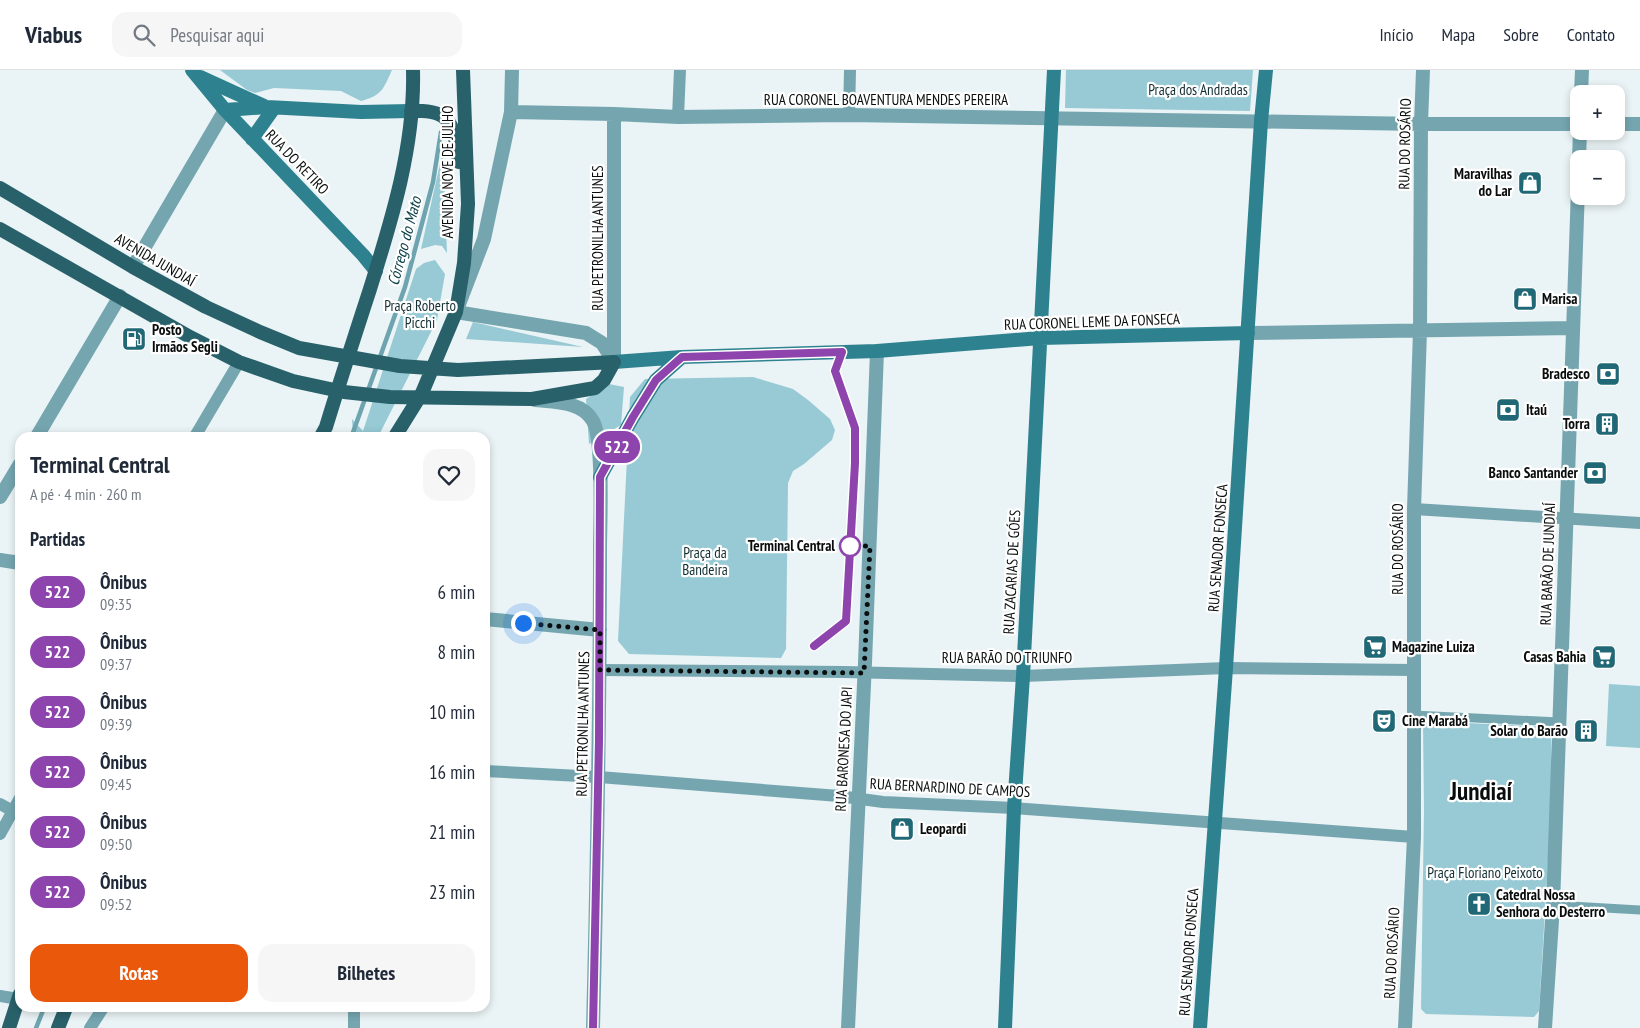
<!DOCTYPE html>
<html lang="pt">
<head>
<meta charset="utf-8">
<style>
	:root { --surface:#fff; --page:#f6f6f7; --text:#1f2937; --muted:#747a83; --line:#e0e1e3; --accent:#ea580c }
	body { margin:0; font-family:"PT Sans Narrow",sans-serif; background:var(--page); color:var(--text); height:100vh; display:flex; flex-direction:column; font-size:19px; white-space:nowrap }
	* { box-sizing:border-box; margin:0 }
	p { font-size:16px; color:var(--muted) }
	.icon { flex:none; width:28px; height:28px; fill:none; stroke:currentColor; stroke-width:2; stroke-linecap:round; stroke-linejoin:round }
	.map { position:relative; flex:1; overflow:hidden }
	.panel { position:absolute; left:15px; top:362px; width:475px; height:580px; display:flex; flex-direction:column; background:var(--surface); border-radius:15px; box-shadow:0 2px 8px #0003 }
	.panel>* { flex:none }
	.badge { padding:0 10px; border-radius:16px; font-size:18px; line-height:32px }
	.fabs { position:absolute; left:1570px; top:15px; display:grid; gap:10px }
	.fabs a { display:grid; place-items:center; width:55px; height:55px; border-radius:10px; background:var(--surface); box-shadow:0 2px 8px #0003; font-size:25px }
	.you { position:absolute; width:25px; height:25px; margin:-12px; border:4px solid #fff; border-radius:50%; background:#1a73e8; box-shadow:0 0 0 8px #1a73e833 }
	.map>.badge { position:absolute; translate:-50% -50%; box-shadow:0 0 0 2px #fff }
	h2 { padding:0 15px; font-size:19px; line-height:45px }
	.round { display:grid; place-items:center; flex:none; width:52px; height:52px; border-radius:15px; background:var(--page) }
	.headline { display:flex; align-items:center; justify-content:space-between; height:85px; padding:0 15px }
	h1 { font-size:24px; font-weight:700; line-height:38px }
	.button { display:flex; gap:10px; margin-top:auto; padding:10px 15px }
	.button a { flex:1; height:58px; border-radius:15px; background:var(--accent); color:#fff; font-size:20px; font-weight:700; line-height:58px; text-align:center }
	.button a+a { background:var(--page); color:var(--text) }
	ul { padding:0; list-style:none }
	li { display:flex; align-items:center; gap:15px; height:60px; padding:0 15px }
	li div { flex:1 }
	li b { display:block; font-size:19px }
	li em { font-style:normal }
	li .badge { min-width:55px; font-weight:700; text-align:center }
	header { display:flex; align-items:center; gap:30px; box-sizing:border-box; height:70px; padding:0 25px; background:var(--surface); border-bottom:1px solid var(--line) }
	header strong { font-size:24px }
	nav { display:flex; gap:28px; margin-inline-start:auto; font-size:18px }
	.search { width:350px; height:45px; background:var(--page); display:flex; align-items:center; gap:12px; box-sizing:border-box; padding:0 18px; border-radius:15px; color:var(--muted); font-size:19px }
	.map>svg:first-child { display:block }
	.green { fill:#97cad4 }
	.lines { fill:none; stroke-linecap:round; stroke-linejoin:round }
	.stream { stroke:#6ea4af; stroke-width:4.5 }
	.pedestrian { stroke:#75a6b0; stroke-width:9 }
	.minor { stroke:#75a6b0; stroke-width:12 }
	.tertiary { stroke:#75a6b0; stroke-width:14 }
	.secondary { stroke:#2e818f; stroke-width:14 }
	.primary { stroke:#29616b; stroke-width:14 }
	.line-casing { stroke:#fff; stroke-width:11 }
	.line { stroke:#8e44ad; stroke-width:8 }
	.walk { stroke:#0a0d0d; stroke-width:5; stroke-dasharray:0 9 }
	.stop-dot { fill:#fff; stroke:#8e44ad; stroke-width:2.5 }
	.labels { text-anchor:middle; stroke-width:4.5; stroke-linejoin:round; paint-order:stroke }
	.park-label { font-size:15px; fill:#122f34; stroke:#fff }
	.street-label { font-size:15px; fill:#0a0d0d; stroke:#fff }
	.poi-label { font-size:15px; font-weight:bold; fill:#0a0d0d; stroke:#fff; text-anchor:start }
	.stop-label { font-size:15px; font-weight:bold; fill:#0a0d0d; stroke:#fff; text-anchor:end }
	.water-label { font-size:16px; font-style:italic; fill:#0e414a; stroke:#fff }
	.town-label { font-size:25px; font-weight:bold; fill:#0a0d0d; stroke:#fff }
</style>
</head>
<body>
<header>
<strong>Viabus</strong>
<div class="search"><svg class="icon" aria-label="search" viewBox="0 0 24 24"><circle cx="10" cy="10" r="6"/><path d="M15 15l6 6"/></svg>Pesquisar aqui</div>
<nav><a>Início</a><a>Mapa</a><a>Sobre</a><a>Contato</a></nav>
</header>
<div class="map">
<svg width="1640" height="958" viewBox="0 0 1640 958">
	<rect width="100%" height="100%" fill="#eaf3f5"/>
	<!-- green -->
	<path class="green" d="M220,0H392C383,20 382,25 361,31L341,21L274,18L255,23L247,20Z
		M1066,0H1253L1250,41L1065,38Z
		M443,80L447,183L442,176L435,175L421,179Z
		M435,190L445,204L437,250L378,367H353L352,349L363,361L416,199L424,193Z
		M473,252L583,277L466,269Z
		M753,307L793,319L808,330L830,349L835,360L832,370L804,394L793,401L788,413L786,579L781,588L629,584L618,571L630,327L645,309Z
		M609,314L624,317L621,355L589,374L586,329Z
		M1609,614L1640,616V678L1606,676Z
		M1423,651L1551,657V740L1539,941L1534,947L1426,944L1421,939L1424,740Z"/>
	<g class="lines">
		<!-- stream -->
		<path class="stream" d="M351,368L405,217L433,112L441,62
			M36,958L44,938"/>
		<!-- pedestrian -->
		<path class="pedestrian" d="M1413,645L1559,652
			M1553,835L1640,840"/>
		<!-- minor -->
		<path class="minor" d="M849,45L850,0
			M678,47L680,0
			M194,368L239,292
			M1414,439L1640,453
			M600,600L844,602L1023,606L1226,598L1413,600
			M485,701L599,707L839,726L883,732L1014,738L1414,767
			M0,734L20,745
			M0,764L20,728
			M0,926L18,929
			M354,938V958
			M90,958L103,938"/>
		<!-- tertiary -->
		<path class="tertiary" d="M512,0L511,42L484,169L456,242L586,263L602,273L614,292
			M1581,24L1582,0
			M511,42L614,44L678,47L849,45L1421,54H1579
			M1616,54H1640
			M1579,89L1580,61
			M133,197L225,40
			M1248,263L1573,258
			M614,292V44
			M535,330C554,332 582,331 593,351C604,370 600,453 600,478C600,638 597,798 593,958
			M36,368L120,226
			M0,427L20,394
			M0,490L20,493
			M485,549L600,560
			M848,958L865,593L877,281
			M1405,958L1414,767V439L1420,261L1421,54L1423,0
			M1545,958L1553,835L1579,90"/>
		<!-- secondary -->
		<path class="secondary" d="M192,0L225,40L363,185L376,201
			M200,7L264,36
			M225,40L267,37L361,42L411,41
			M252,69L274,38
			M614,292L682,287L877,281L1040,268L1248,263
			M600,407L633,347L656,310L682,287
			M1005,958L1014,738L1023,606L1054,0
			M1200,958L1226,598L1261,51L1266,0"/>
		<!-- primary -->
		<path class="primary" d="M411,41C454,39 453,56 459,92
			M0,118L133,197L206,237L260,262L299,278L400,296L458,300L614,292L604,310L595,318L532,329L390,327L344,322L293,311L239,292L190,267L0,159
			M320,368L326,357C340,311 355,265 370,219C392,149 415,75 413,0
			M394,368L422,323L456,242L464,193L468,134L463,0
			M9,958L20,924
			M58,958L66,938"/>
	</g>
	<g class="lines">
		<defs>
			<path id="line" d="M593,958L599,671L600,407L633,347L656,310L682,287L842,282L835,301L855,358V393L846,551L814,576"/>
		</defs>
		<!-- line casing -->
		<use href="#line" class="line-casing"/>
		<!-- line -->
		<use href="#line" class="line"/>
		<!-- walk -->
		<path class="walk" d="M523,553L600,560V600L864,603L870,476H850"/>
	</g>
	<!-- icons -->
	<defs>
		<symbol id="shop-square" viewBox="-11 -11 22 22"><rect x="-9" y="-9" width="18" height="18" rx="4" fill="#206875" stroke="#fff"/><path d="M-5-2.5h2.3a2.7 3.5 0 0 1 5.4 0H5L5.5 6h-11ZM-1.5-2.5h3a1.5 2.3 0 0 0-3 0Z" fill="#fff"/></symbol>
		<symbol id="fuel-square" viewBox="-11 -11 22 22"><rect x="-9" y="-9" width="18" height="18" rx="4" fill="#206875" stroke="#fff"/><path d="M-5.5-6h7V0h2V4h1.3V-2.5L3-4.5l.8-.8L6-3V5H2.5V1h-1V6h-7ZM-4.2-4.7v3.2H.2V-4.7Z" fill="#fff"/></symbol>
		<symbol id="bank-square" viewBox="-11 -11 22 22"><rect x="-9" y="-9" width="18" height="18" rx="4" fill="#206875" stroke="#fff"/><path d="M-6-4H6V4H-6ZM0-2.3a2.3 2.3 0 1 0 0 4.6a2.3 2.3 0 1 0 0-4.6Z" fill="#fff"/></symbol>
		<symbol id="building-square" viewBox="-11 -11 22 22"><rect x="-9" y="-9" width="18" height="18" rx="4" fill="#206875" stroke="#fff"/><path d="M-4-6H4V6H1V3H-1V6H-4ZM-2.5-4.3h1.7v1.8h-1.7ZM.8-4.3h1.7v1.8H.8ZM-2.5-1h1.7V.8h-1.7ZM.8-1h1.7V.8H.8Z" fill="#fff"/></symbol>
		<symbol id="supermarket-square" viewBox="-11 -11 22 22"><rect x="-9" y="-9" width="18" height="18" rx="4" fill="#206875" stroke="#fff"/><path d="M-6-5.5h2.5l.6 2H6L4.5 2H-2.5L-4.4-4H-6ZM-1.5 3.2a1.3 1.3 0 1 0 .1 0ZM3 3.2a1.3 1.3 0 1 0 .1 0Z" fill="#fff"/></symbol>
		<symbol id="theatre-square" viewBox="-11 -11 22 22"><rect x="-9" y="-9" width="18" height="18" rx="4" fill="#206875" stroke="#fff"/><path d="M-5-5.5Q0-4 5-5.5V0Q5 5 0 6Q-5 5-5 0ZM-3.3-2.5H-1v1.5H-3.3ZM1-2.5H3.3v1.5H1ZM-2.8 1Q0 5.5 2.8 1Z" fill="#fff"/></symbol>
		<symbol id="church-square" viewBox="-11 -11 22 22"><rect x="-9" y="-9" width="18" height="18" rx="4" fill="#206875" stroke="#fff"/><path d="M-1.2-6h2.4v3.5h3.3v2.4h-3.3V6h-2.4V-.1h-3.3v-2.4h3.3Z" fill="#fff"/></symbol>
	</defs>
	<g fill-rule="evenodd">
		<use href="#shop-square" x="1516" y="99" width="28" height="28"/>
		<use href="#shop-square" x="1511" y="215" width="28" height="28"/>
		<use href="#fuel-square" x="120" y="255" width="28" height="28"/>
		<use href="#bank-square" x="1594" y="290" width="28" height="28"/>
		<use href="#bank-square" x="1494" y="326" width="28" height="28"/>
		<use href="#building-square" x="1593" y="340" width="28" height="28"/>
		<use href="#bank-square" x="1581" y="389" width="28" height="28"/>
		<use href="#supermarket-square" x="1361" y="563" width="28" height="28"/>
		<use href="#supermarket-square" x="1590" y="573" width="28" height="28"/>
		<use href="#theatre-square" x="1370" y="637" width="28" height="28"/>
		<use href="#building-square" x="1572" y="647" width="28" height="28"/>
		<use href="#shop-square" x="888" y="745" width="28" height="28"/>
		<use href="#church-square" x="1465" y="820" width="28" height="28"/>
	</g>
	<!-- markers -->
	<circle class="stop-dot" cx="850" cy="476" r="10"/>
	<g class="labels">
		<!-- park labels -->
		<g class="park-label">
			<text x="1198" y="25">Praça dos Andradas</text>
			<text x="420" y="241">Praça Roberto<tspan x="420" dy="17">Picchi</tspan></text>
			<text x="705" y="488">Praça da<tspan x="705" dy="17">Bandeira</tspan></text>
			<text x="1485" y="808">Praça Floriano Peixoto</text>
		</g>
		<!-- street labels -->
		<g class="street-label">
			<text x="886" y="35">RUA CORONEL BOAVENTURA MENDES PEREIRA</text>
			<text transform="translate(1405 74) rotate(-89)" y="5">RUA DO ROSÁRIO</text>
			<text transform="translate(297 92) rotate(46)" y="5">RUA DO RETIRO</text>
			<text transform="translate(448 102) rotate(-90)" y="5">AVENIDA NOVE DE JULHO</text>
			<text transform="translate(598 168) rotate(-90)" y="5">RUA PETRONILHA ANTUNES</text>
			<text transform="translate(155 190) rotate(30)" y="5">AVENIDA JUNDIAÍ</text>
			<text transform="translate(1092 252) rotate(-2)" y="5">RUA CORONEL LEME DA FONSECA</text>
			<text transform="translate(1218 478) rotate(-86)" y="5">RUA SENADOR FONSECA</text>
			<text transform="translate(1398 479) rotate(-90)" y="5">RUA DO ROSÁRIO</text>
			<text transform="translate(1548 494) rotate(-88)" y="5">RUA BARÃO DE JUNDIAÍ</text>
			<text transform="translate(1012 502) rotate(-87)" y="5">RUA ZACARIAS DE GÓES</text>
			<text x="1007" y="593">RUA BARÃO DO TRIUNFO</text>
			<text transform="translate(583 654) rotate(-89)" y="5">RUA PETRONILHA ANTUNES</text>
			<text transform="translate(844 679) rotate(-87)" y="5">RUA BARONESA DO JAPI</text>
			<text transform="translate(950 718) rotate(3)" y="5">RUA BERNARDINO DE CAMPOS</text>
			<text transform="translate(1189 882) rotate(-86)" y="5">RUA SENADOR FONSECA</text>
			<text transform="translate(1392 883) rotate(-87)" y="5">RUA DO ROSÁRIO</text>
		</g>
		<!-- poi labels -->
		<g class="poi-label">
			<text x="1512" y="109" text-anchor="end">Maravilhas<tspan x="1512" dy="17">do Lar</tspan></text>
			<text x="1542" y="234">Marisa</text>
			<text x="152" y="265">Posto<tspan x="152" dy="17">Irmãos Segli</tspan></text>
			<text x="1590" y="309" text-anchor="end">Bradesco</text>
			<text x="1526" y="345">Itaú</text>
			<text x="1590" y="359" text-anchor="end">Torra</text>
			<text x="1578" y="408" text-anchor="end">Banco Santander</text>
			<text x="1392" y="582">Magazine Luiza</text>
			<text x="1586" y="592" text-anchor="end">Casas Bahia</text>
			<text x="1402" y="656">Cine Marabá</text>
			<text x="1568" y="666" text-anchor="end">Solar do Barão</text>
			<text x="920" y="764">Leopardi</text>
			<text x="1496" y="830">Catedral Nossa<tspan x="1496" dy="17">Senhora do Desterro</tspan></text>
		</g>
		<!-- stop labels -->
		<g class="stop-label">
			<text x="835" y="481">Terminal Central</text>
		</g>
		<!-- water labels -->
		<g class="water-label">
			<text transform="translate(404 171) rotate(-75)" y="6">Córrego do Mato</text>
		</g>
		<!-- town labels -->
		<g class="town-label">
			<text x="1481" y="730">Jundiaí</text>
		</g>
	</g>
</svg>
<div class="fabs">
<a>+</a>
<a>−</a>
</div>
<div class="you" style="left:523px;top:553px"></div>
<b class="badge" style="left:617px;top:377px;background:#8e44ad;color:#fff">522</b>
<section class="panel">
<div class="headline"><div><h1>Terminal Central</h1><p>A pé · 4 min · 260 m</p></div><a class="round"><svg class="icon" aria-label="heart" viewBox="0 0 24 24"><path d="M12 20l-8-8c-3-5 5-10 8-4 3-6 11-1 8 4z"/></svg></a></div>
<h2>Partidas</h2>
<ul>
<li><span class="badge" style="background:#8e44ad;color:#fff">522</span><div><b>Ônibus</b><p>09:35</p></div><em>6 min</em></li>
<li><span class="badge" style="background:#8e44ad;color:#fff">522</span><div><b>Ônibus</b><p>09:37</p></div><em>8 min</em></li>
<li><span class="badge" style="background:#8e44ad;color:#fff">522</span><div><b>Ônibus</b><p>09:39</p></div><em>10 min</em></li>
<li><span class="badge" style="background:#8e44ad;color:#fff">522</span><div><b>Ônibus</b><p>09:45</p></div><em>16 min</em></li>
<li><span class="badge" style="background:#8e44ad;color:#fff">522</span><div><b>Ônibus</b><p>09:50</p></div><em>21 min</em></li>
<li><span class="badge" style="background:#8e44ad;color:#fff">522</span><div><b>Ônibus</b><p>09:52</p></div><em>23 min</em></li>
</ul>
<div class="button"><a>Rotas</a><a>Bilhetes</a></div>
</section>
</div>
</body>
</html>
